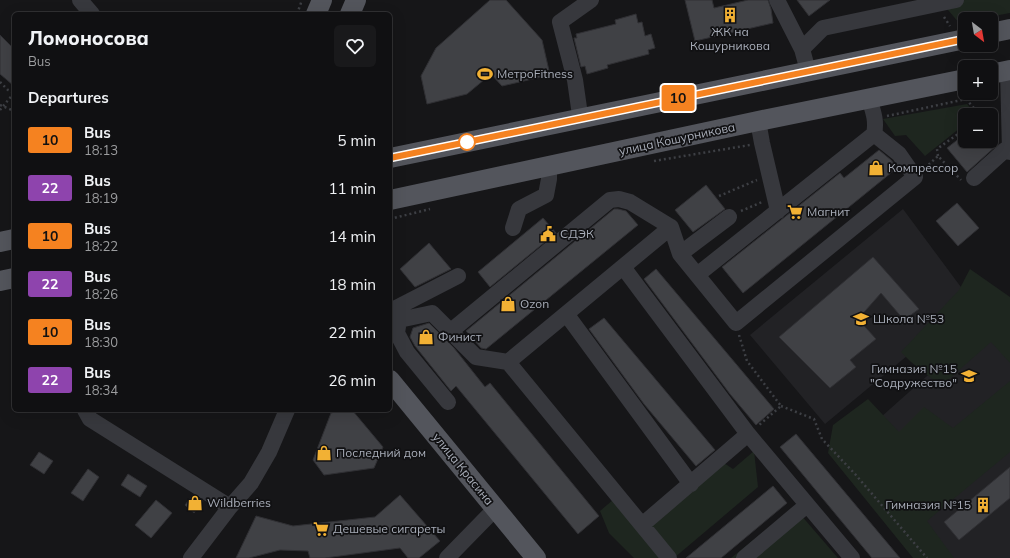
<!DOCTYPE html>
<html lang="en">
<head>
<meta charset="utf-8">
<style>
	:root { --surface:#101012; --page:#19191b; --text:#f1f3f6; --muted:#9c9d9f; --line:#303032 }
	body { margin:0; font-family:Mulish,sans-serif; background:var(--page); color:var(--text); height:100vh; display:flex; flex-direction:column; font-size:15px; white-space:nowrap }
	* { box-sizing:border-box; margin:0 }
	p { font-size:13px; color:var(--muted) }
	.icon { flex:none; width:22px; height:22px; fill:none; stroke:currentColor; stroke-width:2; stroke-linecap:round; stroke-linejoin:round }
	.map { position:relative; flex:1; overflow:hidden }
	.sheet { position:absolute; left:12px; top:12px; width:380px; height:400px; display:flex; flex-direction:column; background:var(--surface); border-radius:6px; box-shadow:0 4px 16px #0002,0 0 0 1px var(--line) }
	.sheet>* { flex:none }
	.badge { padding:0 8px; border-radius:3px; font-size:14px; line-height:26px }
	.needle { width:26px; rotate:149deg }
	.controls { position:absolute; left:958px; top:12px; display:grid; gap:8px }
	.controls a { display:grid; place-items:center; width:40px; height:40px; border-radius:6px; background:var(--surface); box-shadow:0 4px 16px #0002,0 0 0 1px var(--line); font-size:20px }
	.map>.badge { position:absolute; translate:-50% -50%; box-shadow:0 0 0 2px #fff }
	h2 { padding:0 16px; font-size:15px; line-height:36px }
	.round { display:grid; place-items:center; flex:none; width:42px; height:42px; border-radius:6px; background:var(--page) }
	.headline { display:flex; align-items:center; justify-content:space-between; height:68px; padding:0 16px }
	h1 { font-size:19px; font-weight:800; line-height:30px }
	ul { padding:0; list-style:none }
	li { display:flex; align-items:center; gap:12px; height:48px; padding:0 16px }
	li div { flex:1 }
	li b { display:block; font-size:15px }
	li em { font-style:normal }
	li .badge { min-width:44px; font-weight:700; text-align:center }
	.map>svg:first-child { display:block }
	.built { fill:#222225 }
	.green { fill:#1e261f }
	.building { fill:#404145; stroke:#303034 }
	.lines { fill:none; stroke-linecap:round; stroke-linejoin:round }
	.path { stroke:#3d3f44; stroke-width:2.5; stroke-dasharray:2 3; stroke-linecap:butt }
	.minor { stroke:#37383d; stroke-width:16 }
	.major { stroke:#53555c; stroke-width:20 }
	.line-casing { stroke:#fff; stroke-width:9 }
	.line { stroke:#f58220; stroke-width:6 }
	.stop-dot { fill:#fff; stroke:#f58220; stroke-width:2 }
	.labels { text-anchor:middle; stroke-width:3.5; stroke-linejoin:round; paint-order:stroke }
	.poi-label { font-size:12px; fill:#a8adb8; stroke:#111113; text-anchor:start }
	.street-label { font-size:12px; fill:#a8adb8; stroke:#111113 }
</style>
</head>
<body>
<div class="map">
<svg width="1010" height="558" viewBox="0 0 1010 558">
	<rect width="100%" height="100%" fill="#161618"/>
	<!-- built -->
	<path class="built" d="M903,209L972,302L825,424L750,335Z
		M1010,302V558H937L844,450Z"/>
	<!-- green -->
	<path class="green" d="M965,0H1010V13L978,19H965V22L959,23L943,4Z
		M967,104L976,115H965V124L925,156L906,135L895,136L883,119Z
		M970,269L1010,297V363L991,342L941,386L911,362L901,352L959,290Z
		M1010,381V452L927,521L954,558H913L828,453L833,425L868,399L899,432L924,407L953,428Z
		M754,451L758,487L674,558H634L609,533L600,511L614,499L642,516L721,461L733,469Z
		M794,507L838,558H731Z"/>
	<!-- building -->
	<path class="building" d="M490,0H506L542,40L550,75L502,86L491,74L467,94L427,104L421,76L436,48Z
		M685,0H712L714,8L748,0H768L771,9L773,23L695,41Z
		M797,0H830L809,16Z
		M636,14L638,23L642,22L645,36L651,34L655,48L648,50L649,54L607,65L608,68L587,74L585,66L581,67L574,38H577L576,34L616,24L615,20Z
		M0,35L14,49V86L0,74Z
		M965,134V141H994L997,145L967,172L947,148Z
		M879,150L891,160L897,168L743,293L722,267L840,173L844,178Z
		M706,185L725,209L693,232L675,210Z
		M957,203L979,228L958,246L936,221Z
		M614,209H618L626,211L638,225L486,349L481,348L466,331Z
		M543,218L556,233L490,287L478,272Z
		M429,243L451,269L415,287L400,269Z
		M873,257L919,309L904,320L881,293L858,319L876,339L850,360L856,367L830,388L779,337Z
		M656,269L774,409L756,425L730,394L644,279Z
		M604,318L715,450L696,466L644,404L589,329Z
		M429,323L454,348L485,387L490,383L599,516L578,534L456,386L451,391L415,346L410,337L413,328Z
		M343,410H352L383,447L374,468L324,475L313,460L331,413Z
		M796,434L900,558H872L780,447Z
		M39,452L53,461L44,474L30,465Z
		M1010,467V498L959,540L944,522Z
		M88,469L99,477L83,501L71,493Z
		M128,474L147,486L140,497L121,485Z
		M773,486L787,503L721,558H686Z
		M193,495L203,501L194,513L185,505Z
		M400,495L440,541L419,558H408L400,548L325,558H310L308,551L280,550L249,558H236L256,516L293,526L375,517Z
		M156,500L172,513L151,538L135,525Z"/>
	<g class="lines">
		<!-- path -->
		<path class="path" d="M297,14L302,0
			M944,17L950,26
			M0,82L8,90L14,93
			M966,99L980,115
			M0,105L14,111
			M0,110L14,93
			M887,116L985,95L996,94
			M991,130L995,136
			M938,156L937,149L965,129
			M654,161L750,145
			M925,168L938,156L961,180
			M719,196L757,180
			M741,211L762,202
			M390,219L430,209
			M739,335L747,361L781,406L758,426
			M781,406L814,419L822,439L855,474L927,558"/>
		<!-- minor -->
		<path class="minor" d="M80,0L92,14
			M777,0L802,49
			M1008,70L1010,152
			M808,71L802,49L823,28L956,0
			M582,118L579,108L575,80L560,22L591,0
			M758,121L762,143L778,211
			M974,178L1005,150L1010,148
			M513,228L519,209L546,195L549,179V166
			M680,254L729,217
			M623,267L748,434L852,558
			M697,275L874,134
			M390,308L399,320L432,313L476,357L508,362
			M392,310L458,276
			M567,315L691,484
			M399,320L397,333L407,352L448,402
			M451,331L610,200L619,199L630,202L671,227L680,254L736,323L915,177L899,154L874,134C877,121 873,111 869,98
			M85,410L90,419L230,507
			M642,525L748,434
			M191,558L230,507L251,483L269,452L287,410
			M447,558L495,509
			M669,558L508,362L671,227
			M744,558L807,505"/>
		<!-- major -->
		<path class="major" d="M316,14L322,0
			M350,14L356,0
			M991,33L1010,29
			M991,74L1010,70
			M390,158L965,39
			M390,200L758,121L965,79
			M0,242L14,239
			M0,281L14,278
			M390,380L536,558"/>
	</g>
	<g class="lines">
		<defs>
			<path id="line" d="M390,158L965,39"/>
		</defs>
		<!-- line casing -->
		<use href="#line" class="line-casing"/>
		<!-- line -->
		<use href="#line" class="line"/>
	</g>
	<!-- icons -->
	<defs>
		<symbol id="building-bare" viewBox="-9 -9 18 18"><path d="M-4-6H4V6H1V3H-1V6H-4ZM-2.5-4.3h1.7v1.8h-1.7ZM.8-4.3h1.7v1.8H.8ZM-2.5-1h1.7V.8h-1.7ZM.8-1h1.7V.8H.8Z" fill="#f2b134" stroke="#111113" stroke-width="2.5" paint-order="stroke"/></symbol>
		<symbol id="stadium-bare" viewBox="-9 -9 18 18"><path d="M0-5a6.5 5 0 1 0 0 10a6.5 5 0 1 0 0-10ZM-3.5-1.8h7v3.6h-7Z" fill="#f2b134" stroke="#111113" stroke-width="2.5" paint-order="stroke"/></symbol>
		<symbol id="shop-bare" viewBox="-9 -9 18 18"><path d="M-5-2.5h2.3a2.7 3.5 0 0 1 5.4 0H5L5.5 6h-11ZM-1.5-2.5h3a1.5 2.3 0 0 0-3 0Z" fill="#f2b134" stroke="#111113" stroke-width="2.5" paint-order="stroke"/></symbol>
		<symbol id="supermarket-bare" viewBox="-9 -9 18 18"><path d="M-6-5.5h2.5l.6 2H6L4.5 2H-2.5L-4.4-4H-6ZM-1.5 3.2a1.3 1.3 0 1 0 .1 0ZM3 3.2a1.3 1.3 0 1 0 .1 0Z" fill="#f2b134" stroke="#111113" stroke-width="2.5" paint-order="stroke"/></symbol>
		<symbol id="civic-bare" viewBox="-9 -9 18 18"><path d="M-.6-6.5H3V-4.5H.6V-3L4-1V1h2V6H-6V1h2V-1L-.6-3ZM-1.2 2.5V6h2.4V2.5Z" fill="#f2b134" stroke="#111113" stroke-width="2.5" paint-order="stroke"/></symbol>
		<symbol id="school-bare" viewBox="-9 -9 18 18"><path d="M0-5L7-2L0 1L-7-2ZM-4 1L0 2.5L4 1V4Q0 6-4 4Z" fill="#f2b134" stroke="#111113" stroke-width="2.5" paint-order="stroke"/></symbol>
	</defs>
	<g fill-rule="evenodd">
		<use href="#building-bare" x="719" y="4" width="22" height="22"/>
		<use href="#stadium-bare" x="474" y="63" width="22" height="22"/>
		<use href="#shop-bare" x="865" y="157" width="22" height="22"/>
		<use href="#supermarket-bare" x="784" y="201" width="22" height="22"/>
		<use href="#civic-bare" x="537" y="223" width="22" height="22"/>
		<use href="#shop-bare" x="497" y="293" width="22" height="22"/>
		<use href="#school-bare" x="850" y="308" width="22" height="22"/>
		<use href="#shop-bare" x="415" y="326" width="22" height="22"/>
		<use href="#school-bare" x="958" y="365" width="22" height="22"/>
		<use href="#shop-bare" x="313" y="442" width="22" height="22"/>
		<use href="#shop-bare" x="184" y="492" width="22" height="22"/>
		<use href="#building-bare" x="972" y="494" width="22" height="22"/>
		<use href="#supermarket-bare" x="310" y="518" width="22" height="22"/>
	</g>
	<!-- markers -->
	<circle class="stop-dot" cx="467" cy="142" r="8"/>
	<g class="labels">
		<!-- poi labels -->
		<g class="poi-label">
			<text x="730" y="36" text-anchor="middle">ЖК на<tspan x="730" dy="14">Кошурникова</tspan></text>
			<text x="497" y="78">МетроFitness</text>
			<text x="888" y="172">Компрессор</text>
			<text x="807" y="216">Магнит</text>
			<text x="560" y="238">СДЭК</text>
			<text x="520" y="308">Ozon</text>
			<text x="873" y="323">Школа №53</text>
			<text x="438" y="341">Финист</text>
			<text x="957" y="373" text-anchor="end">Гимназия №15<tspan x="957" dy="14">"Содружество"</tspan></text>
			<text x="336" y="457">Последний дом</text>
			<text x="207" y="507">Wildberries</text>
			<text x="971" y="509" text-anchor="end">Гимназия №15</text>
			<text x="333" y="533">Дешевые сигареты</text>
		</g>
		<!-- street labels -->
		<g class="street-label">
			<text transform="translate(677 139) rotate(-12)" y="4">улица Кошурникова</text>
			<text transform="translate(463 469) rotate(51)" y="4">улица Красина</text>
		</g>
	</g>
</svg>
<div class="controls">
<a><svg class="needle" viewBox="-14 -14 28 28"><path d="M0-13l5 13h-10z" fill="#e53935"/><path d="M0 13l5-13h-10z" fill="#9c9d9f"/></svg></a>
<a>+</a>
<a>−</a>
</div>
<b class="badge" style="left:678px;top:98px;background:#f58220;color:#111">10</b>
<section class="sheet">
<div class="headline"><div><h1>Ломоносова</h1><p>Bus</p></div><a class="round"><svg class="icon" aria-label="heart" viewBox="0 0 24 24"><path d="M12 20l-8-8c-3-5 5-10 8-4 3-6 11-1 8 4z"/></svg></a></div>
<h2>Departures</h2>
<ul>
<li><span class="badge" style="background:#f58220;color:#111">10</span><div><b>Bus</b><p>18:13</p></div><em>5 min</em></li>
<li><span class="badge" style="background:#8e44ad;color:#fff">22</span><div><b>Bus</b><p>18:19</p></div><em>11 min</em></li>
<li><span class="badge" style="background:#f58220;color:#111">10</span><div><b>Bus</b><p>18:22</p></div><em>14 min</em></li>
<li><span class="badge" style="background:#8e44ad;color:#fff">22</span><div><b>Bus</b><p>18:26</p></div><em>18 min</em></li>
<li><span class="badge" style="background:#f58220;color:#111">10</span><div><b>Bus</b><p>18:30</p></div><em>22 min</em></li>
<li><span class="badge" style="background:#8e44ad;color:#fff">22</span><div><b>Bus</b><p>18:34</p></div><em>26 min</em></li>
</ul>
</section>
</div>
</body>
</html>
